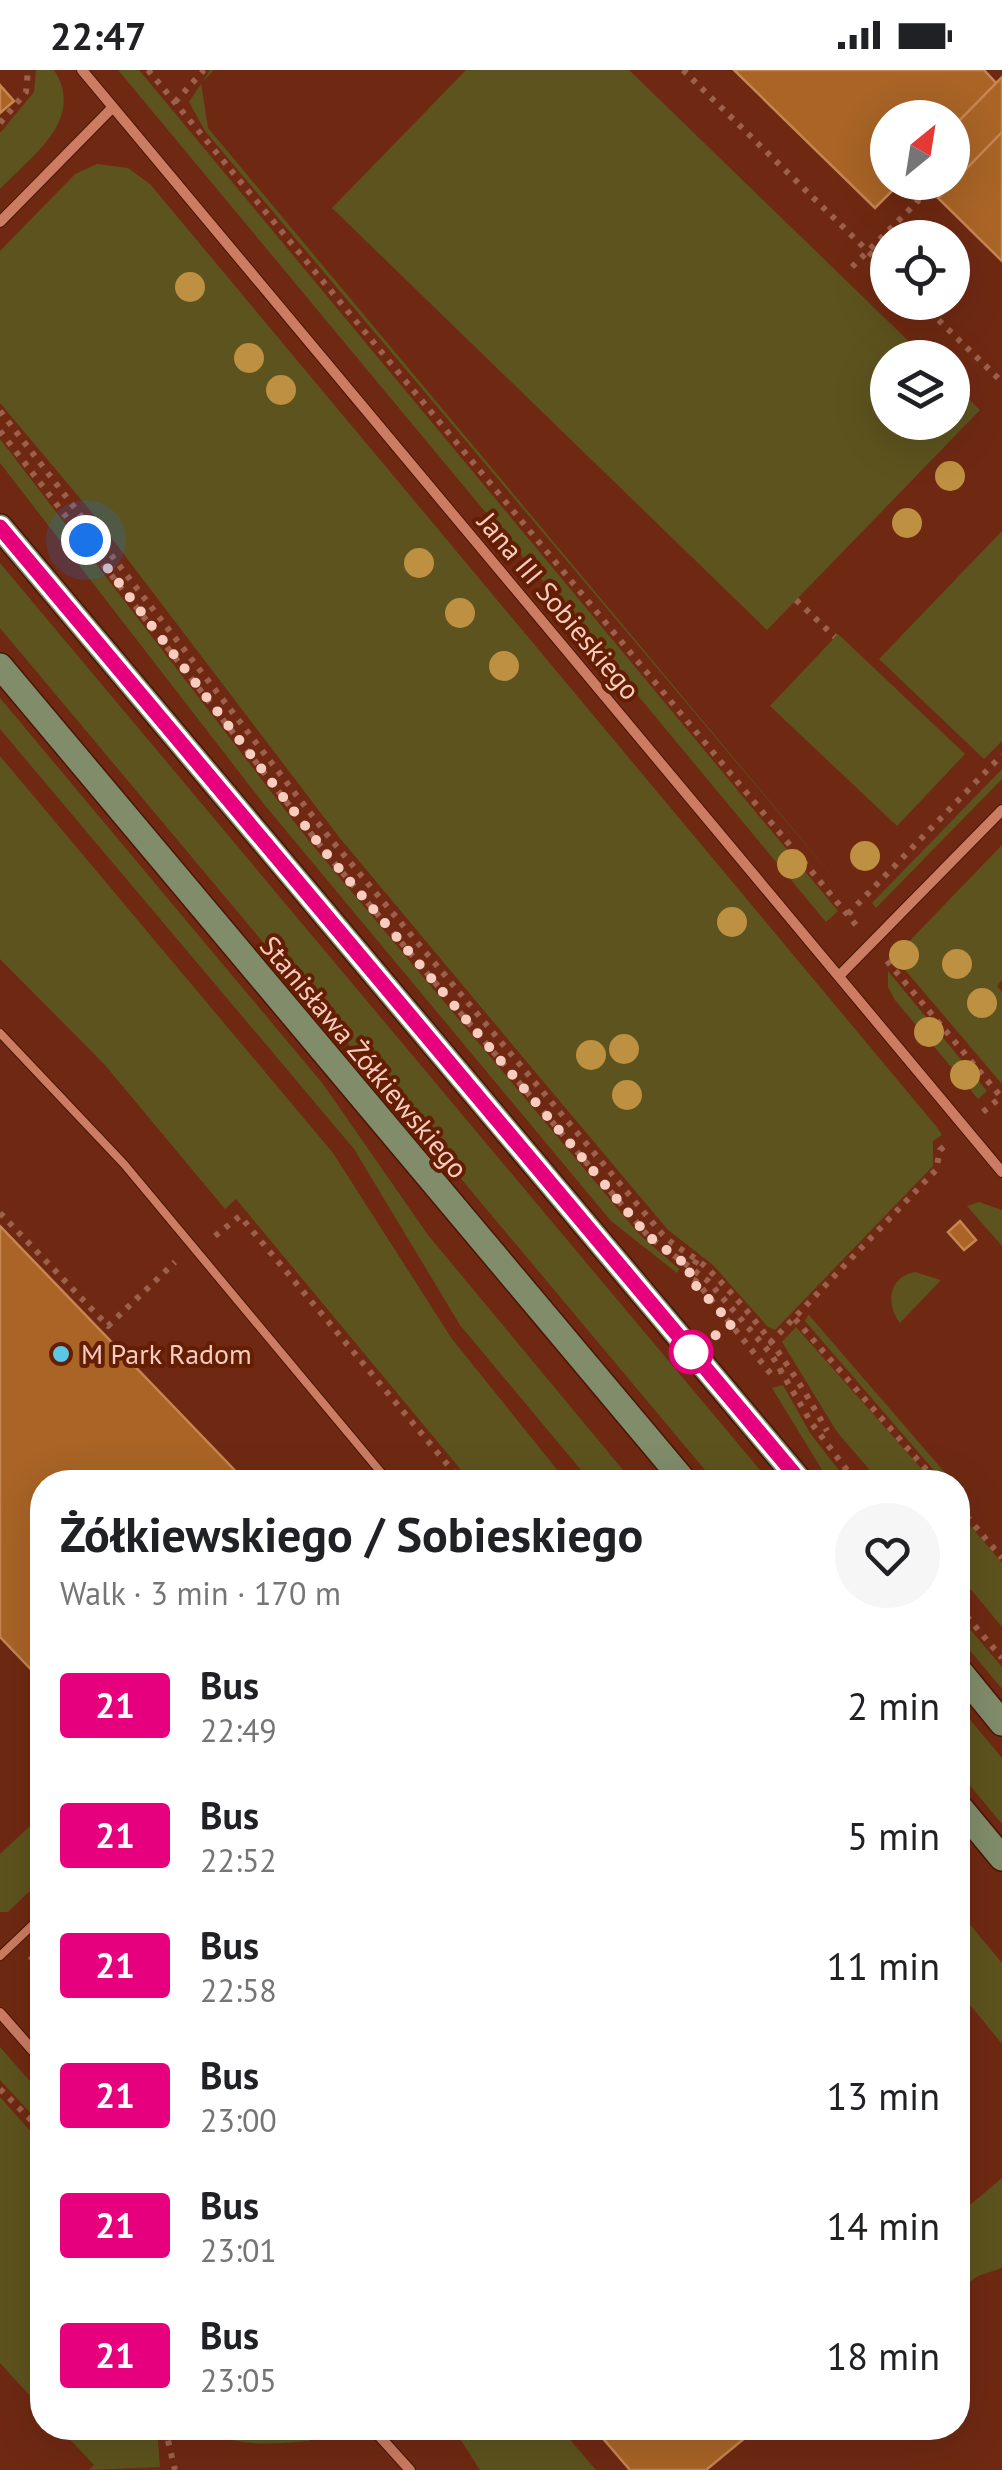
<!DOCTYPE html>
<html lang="en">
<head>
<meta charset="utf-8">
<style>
	:root { --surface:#fff; --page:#f6f6f6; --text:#202124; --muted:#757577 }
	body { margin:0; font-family:"PT Sans",sans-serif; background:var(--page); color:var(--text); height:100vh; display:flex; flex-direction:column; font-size:38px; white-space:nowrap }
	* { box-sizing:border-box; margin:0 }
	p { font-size:32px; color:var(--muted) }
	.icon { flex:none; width:55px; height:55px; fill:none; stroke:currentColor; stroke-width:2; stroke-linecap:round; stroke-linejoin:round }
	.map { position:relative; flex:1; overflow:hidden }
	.details { position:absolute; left:30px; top:1400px; width:940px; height:970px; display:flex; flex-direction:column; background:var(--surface); border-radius:40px; box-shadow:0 10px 40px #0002 }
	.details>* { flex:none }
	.badge { padding:0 20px; border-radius:8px; font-size:35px; line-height:65px }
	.needle { width:65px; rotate:30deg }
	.controls { position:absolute; left:870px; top:30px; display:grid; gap:20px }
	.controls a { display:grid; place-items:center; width:100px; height:100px; border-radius:50%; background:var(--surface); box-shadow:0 10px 40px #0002; font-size:50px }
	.you { position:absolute; width:50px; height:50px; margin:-25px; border:8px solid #fff; border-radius:50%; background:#1a73e8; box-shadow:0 0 0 15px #1a73e833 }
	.map>.badge { position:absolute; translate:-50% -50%; box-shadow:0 0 0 5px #fff }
	.round { display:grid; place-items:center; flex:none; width:105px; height:105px; border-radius:52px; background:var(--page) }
	.summary { display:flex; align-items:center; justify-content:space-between; height:170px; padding:0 30px }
	h1 { font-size:48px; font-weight:700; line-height:75px }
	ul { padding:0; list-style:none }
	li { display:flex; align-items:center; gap:30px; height:130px; padding:0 30px }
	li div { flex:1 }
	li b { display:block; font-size:38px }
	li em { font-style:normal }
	li .badge { min-width:110px; font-weight:700; text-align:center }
	.status { display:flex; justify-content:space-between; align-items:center; height:70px; padding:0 50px; background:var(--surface); direction:ltr }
	.status svg { height:28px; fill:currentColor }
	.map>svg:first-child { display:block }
	.green { fill:#5d531e }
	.building { fill:#a96426; stroke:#c68551; stroke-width:2.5 }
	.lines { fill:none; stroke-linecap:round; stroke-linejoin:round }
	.service-casing { stroke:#4a1504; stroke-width:10 }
	.minor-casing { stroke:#4a1504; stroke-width:12 }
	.primary-casing { stroke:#4a1504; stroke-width:28 }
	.path { stroke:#9d604c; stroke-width:6; stroke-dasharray:5 8; stroke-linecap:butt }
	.service { stroke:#cb7c63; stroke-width:8 }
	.minor { stroke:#cb7c63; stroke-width:10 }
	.primary { stroke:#808c6a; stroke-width:25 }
	.tree { fill:#be9041 }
	.line-casing { stroke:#fff; stroke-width:22 }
	.line { stroke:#e6007e; stroke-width:15 }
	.walk { stroke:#f8ccbf; stroke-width:10; stroke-dasharray:0 18 }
	.stop-dot { fill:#fff; stroke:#e6007e; stroke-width:5 }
	.poi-dot { fill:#5ac8e5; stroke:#631e04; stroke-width:4 }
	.labels { text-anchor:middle; stroke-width:8; stroke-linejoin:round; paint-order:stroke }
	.street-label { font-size:28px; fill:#f8ccbf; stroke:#631e04 }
	.poi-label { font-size:28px; fill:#f8ccbf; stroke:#631e04; text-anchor:start }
</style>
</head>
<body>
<div class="status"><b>22:47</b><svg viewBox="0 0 49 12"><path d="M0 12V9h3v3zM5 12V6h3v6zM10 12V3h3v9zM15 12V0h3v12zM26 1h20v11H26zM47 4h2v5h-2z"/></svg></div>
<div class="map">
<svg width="1002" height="2400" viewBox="0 0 1002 2400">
	<rect width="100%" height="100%" fill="#6f2912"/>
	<!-- green -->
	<path class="green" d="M36,0H54C86,49 32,86 0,119V63L34,22Z
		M118,0H139L838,841L826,852Z
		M210,0H214L201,13L208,58L849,826L205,61L189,32Z
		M466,0H629L925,287L888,288V352H952L953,314L980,340L767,560L332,138Z
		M97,94L128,98L150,114L936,1056L942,1065L933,1071V1096L775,1260L768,1257L713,1195L668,1160L526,991L339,767L94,445L0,333V181L75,104Z
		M0,369L309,771L639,1164L679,1199L677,1203L611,1151L263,733L0,393Z
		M1002,461V671L984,689L879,589Z
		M0,493L770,1412H715L0,558Z
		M838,564L965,684L897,756L770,636Z
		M0,628L323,1014L428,1165L633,1412H591L460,1255L354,1079L0,659Z
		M0,686L333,1083L452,1269L567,1412H471L236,1129L225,1139L105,995L0,889Z
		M1002,699V709L876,838L872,833Z
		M1002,775V910L997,916L1002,922V1014L894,887Z
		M888,901L987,1021L978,1029L895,930L888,917Z
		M979,1132L1002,1140V1176L967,1136Z
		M915,1202L941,1210L900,1253C885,1233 889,1207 915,1202Z
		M808,1245H809L953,1412H944L805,1251Z
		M796,1257L919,1396L933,1412H880L837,1362L782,1272Z
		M783,1315L810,1363L848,1412L827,1408L772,1318Z
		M958,1441L1002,1493V1557L958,1504Z
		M963,1551L1002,1597V1619L958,1566V1556Z
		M958,1635L1002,1688V1754L958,1701Z
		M31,1755L42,1767V1809L8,1842H0V1784Z
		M958,1840L1002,1893V1974L958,1920Z
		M0,1977L35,2017L34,2047L0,2010Z
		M0,2027L42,2074V2339L0,2293Z
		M1002,2108V2198L978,2206L958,2220V2145Z
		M59,2358H157L160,2397L89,2400L94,2395Z
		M202,2358H313L309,2371C269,2374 237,2378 202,2358Z
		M453,2358H560L596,2400H480Z"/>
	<!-- building -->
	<path class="building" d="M734,0H984L996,13L952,58V48H888V112H901L875,138Z
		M1002,7V62L939,127L925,112H952V58Z
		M0,15L14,31L0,43Z
		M1002,62V191L938,128Z
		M960,1151L976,1170L964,1180L948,1162Z
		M0,1156L246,1412H42V1611L0,1567Z
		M594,2358H757L706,2400H630Z"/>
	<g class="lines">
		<defs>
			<path id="service" d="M0,963L124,1094L389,1412
				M0,1886L42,1846"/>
			<path id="minor" d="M82,0L1002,1102
				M0,152L113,37
				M839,906L1002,740
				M0,1943L42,1991
				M372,2358L410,2400"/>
			<path id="primary" d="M0,457L801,1412
				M0,596L685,1412
				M958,1599L1002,1653
				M958,1735L1002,1788"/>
		</defs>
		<!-- service casing -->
		<use href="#service" class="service-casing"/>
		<!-- minor casing -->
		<use href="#minor" class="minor-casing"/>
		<!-- primary casing -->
		<use href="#primary" class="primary-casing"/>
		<!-- path -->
		<path class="path" d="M148,0L856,855
			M683,0L888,201
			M175,32L204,0
			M0,53L26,22L28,0
			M852,197L918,131L909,122L918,112
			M920,232L999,309L1002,305
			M0,341L328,766L663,1165C676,1178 693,1185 706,1197C755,1244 795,1302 827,1361
			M0,361L326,783L648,1166L708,1211L771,1284L812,1354L856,1412
			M796,530L835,567
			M848,844L1002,685
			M887,891L1002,1028
			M983,1042L1001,1027
			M0,1143L108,1256L175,1192
			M215,1166L240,1146L462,1412
			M697,1190L687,1206L696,1211L771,1304L784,1300
			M795,1249L937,1412
			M770,1273L936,1100L940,1080L947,1074
			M958,1436L1002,1488
			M958,1536L1002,1588
			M30,1886L42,1900
			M0,2019L42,2061
			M165,2358L175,2400"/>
		<!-- service -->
		<use href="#service" class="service"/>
		<!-- minor -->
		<use href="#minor" class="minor"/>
		<!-- primary -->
		<use href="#primary" class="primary"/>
	</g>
	<!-- trees -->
	<g class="tree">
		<circle cx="190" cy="217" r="15"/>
		<circle cx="249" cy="288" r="15"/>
		<circle cx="281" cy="320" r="15"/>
		<circle cx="950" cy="406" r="15"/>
		<circle cx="907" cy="453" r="15"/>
		<circle cx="419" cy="493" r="15"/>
		<circle cx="460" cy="543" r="15"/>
		<circle cx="504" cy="596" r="15"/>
		<circle cx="865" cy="786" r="15"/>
		<circle cx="792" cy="794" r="15"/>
		<circle cx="732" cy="852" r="15"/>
		<circle cx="904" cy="885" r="15"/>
		<circle cx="957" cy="894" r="15"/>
		<circle cx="982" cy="933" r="15"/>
		<circle cx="929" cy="962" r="15"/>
		<circle cx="624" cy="979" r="15"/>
		<circle cx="591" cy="985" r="15"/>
		<circle cx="965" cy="1005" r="15"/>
		<circle cx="627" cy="1025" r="15"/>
	</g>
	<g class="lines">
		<defs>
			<path id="line" d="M0,457L801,1412"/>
		</defs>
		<!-- line casing -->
		<use href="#line" class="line-casing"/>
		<!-- line -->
		<use href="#line" class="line"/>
		<!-- walk -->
		<path class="walk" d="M86,470L326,783L648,1166L692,1199L687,1206L732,1254L691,1282"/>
	</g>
	<!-- markers -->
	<circle class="stop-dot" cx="691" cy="1282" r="20"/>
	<circle class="poi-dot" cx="61" cy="1284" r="10"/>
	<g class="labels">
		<!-- street labels -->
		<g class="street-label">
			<text transform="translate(559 536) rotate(50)" y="10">Jana III Sobieskiego</text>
			<text transform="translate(364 987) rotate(50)" y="10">Stanisława Żółkiewskiego</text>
		</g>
		<!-- poi labels -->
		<g class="poi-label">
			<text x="81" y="1294">M Park Radom</text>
		</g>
	</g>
</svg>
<div class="controls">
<a><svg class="needle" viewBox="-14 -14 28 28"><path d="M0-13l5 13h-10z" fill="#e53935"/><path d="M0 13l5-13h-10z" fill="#757577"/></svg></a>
<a><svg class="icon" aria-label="locate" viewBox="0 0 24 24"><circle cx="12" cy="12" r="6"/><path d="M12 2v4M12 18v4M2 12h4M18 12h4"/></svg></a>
<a><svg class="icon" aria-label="layers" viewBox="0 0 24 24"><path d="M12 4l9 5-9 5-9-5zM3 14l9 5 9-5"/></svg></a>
</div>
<div class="you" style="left:86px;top:470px"></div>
<section class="details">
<div class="summary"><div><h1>Żółkiewskiego / Sobieskiego</h1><p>Walk · 3 min · 170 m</p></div><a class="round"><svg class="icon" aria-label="heart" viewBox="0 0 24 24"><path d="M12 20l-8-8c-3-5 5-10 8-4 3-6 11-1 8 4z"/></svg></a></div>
<ul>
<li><span class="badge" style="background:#e6007e;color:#fff">21</span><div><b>Bus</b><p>22:49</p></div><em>2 min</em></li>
<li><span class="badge" style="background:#e6007e;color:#fff">21</span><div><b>Bus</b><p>22:52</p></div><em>5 min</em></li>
<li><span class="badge" style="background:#e6007e;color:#fff">21</span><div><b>Bus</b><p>22:58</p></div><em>11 min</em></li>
<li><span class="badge" style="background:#e6007e;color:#fff">21</span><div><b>Bus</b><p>23:00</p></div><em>13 min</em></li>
<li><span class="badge" style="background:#e6007e;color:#fff">21</span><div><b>Bus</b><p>23:01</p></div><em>14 min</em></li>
<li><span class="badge" style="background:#e6007e;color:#fff">21</span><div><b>Bus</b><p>23:05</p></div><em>18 min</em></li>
</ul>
</section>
</div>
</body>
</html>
